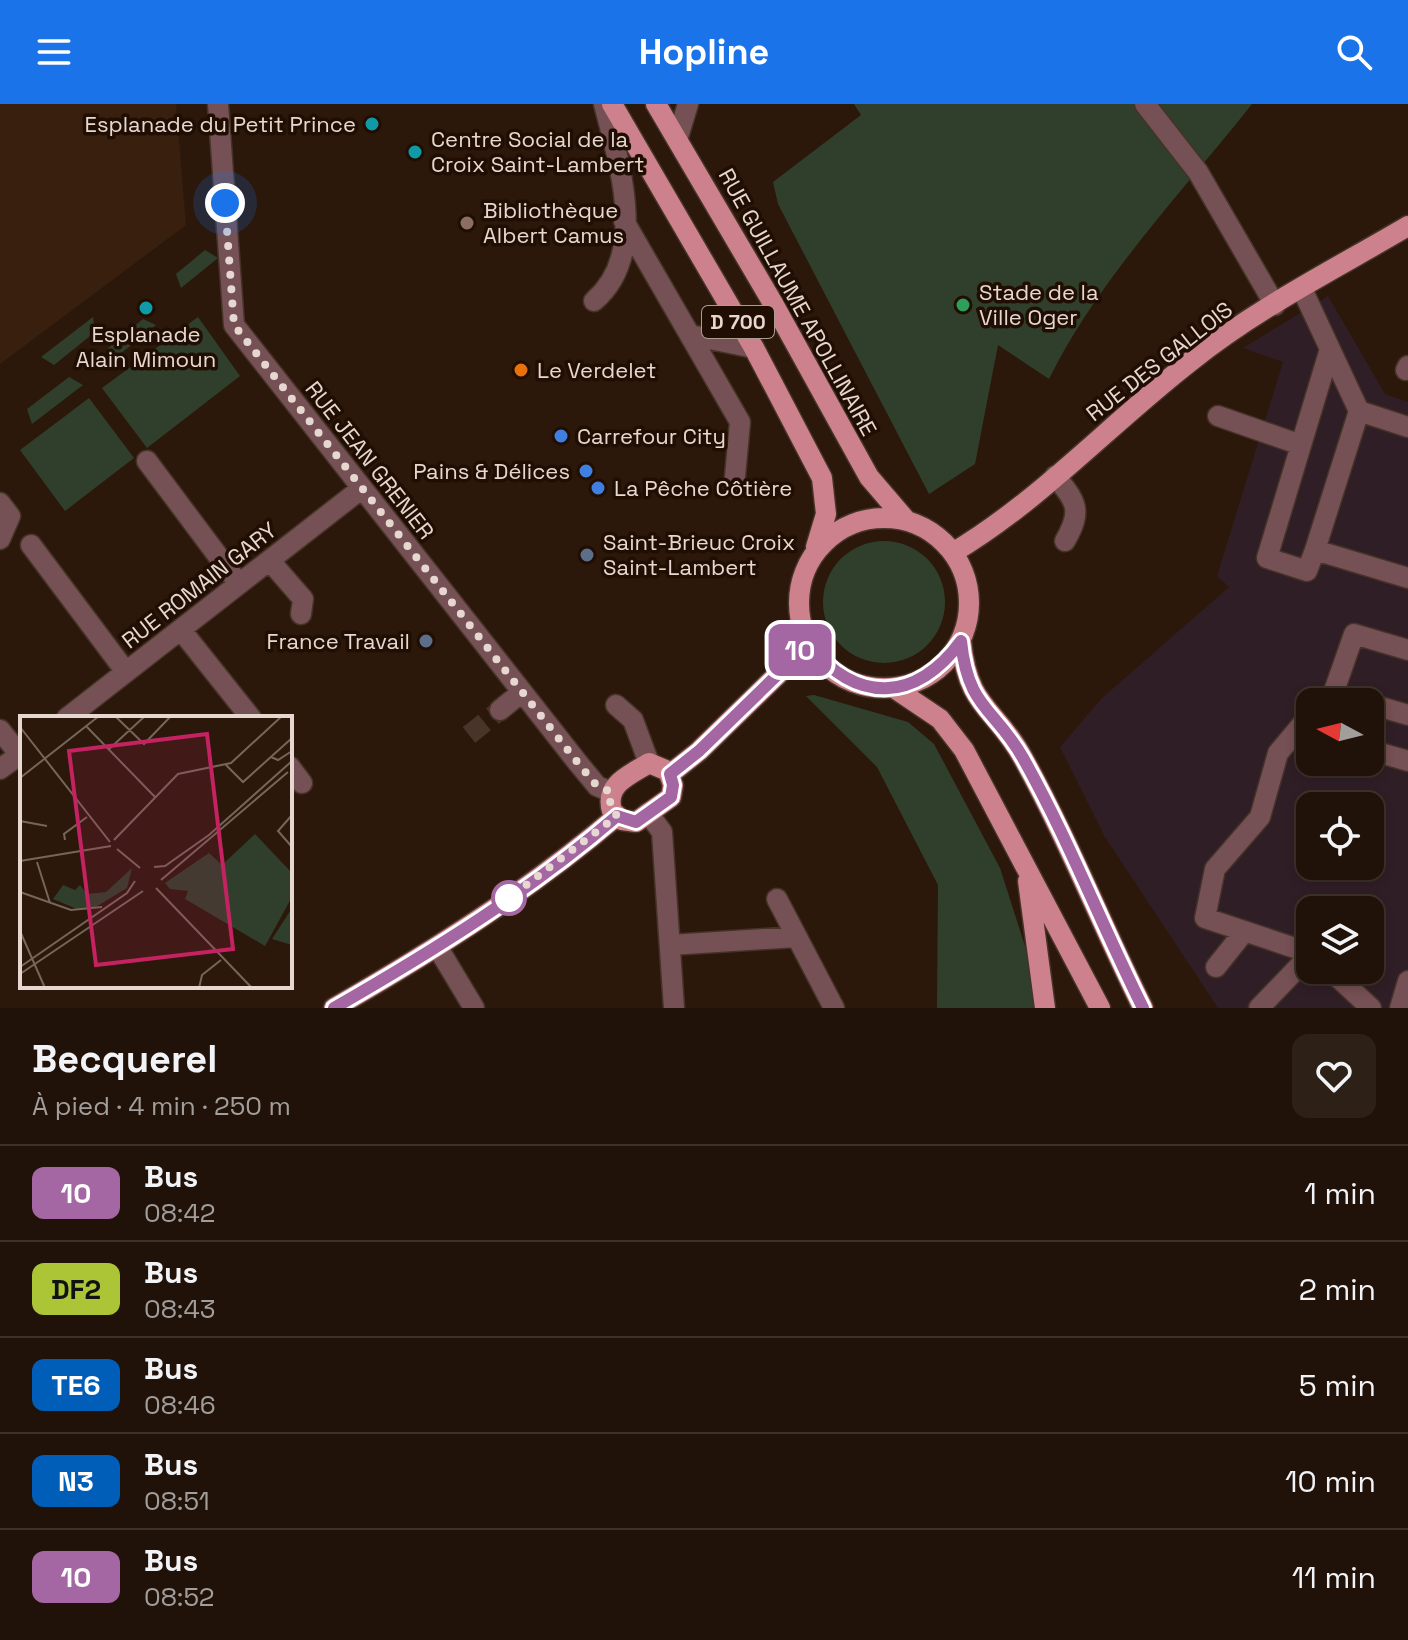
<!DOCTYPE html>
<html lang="fr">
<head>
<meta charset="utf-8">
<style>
	:root { --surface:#201208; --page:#2d2016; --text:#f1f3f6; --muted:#a29e9c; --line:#3d3229; --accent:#1a73e8 }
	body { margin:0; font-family:"Space Grotesk",sans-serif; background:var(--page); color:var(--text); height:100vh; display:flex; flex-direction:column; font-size:30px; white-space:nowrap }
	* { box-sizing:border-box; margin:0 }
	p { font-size:26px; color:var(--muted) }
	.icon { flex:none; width:44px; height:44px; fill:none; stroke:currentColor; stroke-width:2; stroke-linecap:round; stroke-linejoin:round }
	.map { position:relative; height:904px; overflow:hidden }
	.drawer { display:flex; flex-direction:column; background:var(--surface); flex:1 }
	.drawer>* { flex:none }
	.badge { padding:0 16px; border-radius:12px; font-size:28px; line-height:52px }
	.needle { width:52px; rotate:277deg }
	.tools { position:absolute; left:1296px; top:584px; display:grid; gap:16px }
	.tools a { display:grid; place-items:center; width:88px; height:88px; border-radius:16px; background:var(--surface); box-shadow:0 4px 12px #0003,0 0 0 2px var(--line); font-size:40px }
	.you { position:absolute; width:40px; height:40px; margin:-20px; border:6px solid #fff; border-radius:50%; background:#1a73e8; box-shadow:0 0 0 12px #1a73e833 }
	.map>.badge { position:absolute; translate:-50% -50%; box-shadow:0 0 0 4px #fff }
	.round { display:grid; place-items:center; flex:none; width:84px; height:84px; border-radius:16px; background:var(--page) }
	.overview { display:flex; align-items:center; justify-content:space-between; height:136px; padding:0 32px }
	h1 { font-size:38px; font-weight:700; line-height:60px }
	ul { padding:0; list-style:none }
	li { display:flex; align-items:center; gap:24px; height:96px; padding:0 32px; border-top:2px solid var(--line) }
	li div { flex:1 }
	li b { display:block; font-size:30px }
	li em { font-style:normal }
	li .badge { min-width:88px; font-weight:700; text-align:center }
	header { display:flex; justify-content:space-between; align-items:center; height:104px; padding:0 32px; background:var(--accent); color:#fff; font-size:36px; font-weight:700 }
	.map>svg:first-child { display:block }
	.commercial { fill:#301e26; fill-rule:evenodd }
	.built { fill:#381f0e }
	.green { fill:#303f2b }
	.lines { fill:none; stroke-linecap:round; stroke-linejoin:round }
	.minor-tunnel { stroke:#473529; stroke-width:20; stroke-dasharray:20 10; stroke-linecap:butt }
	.minor-casing { stroke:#453327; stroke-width:23 }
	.major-casing { stroke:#453327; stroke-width:23 }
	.minor { stroke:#755054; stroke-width:20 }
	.major { stroke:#cd818c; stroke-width:20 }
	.line-casing { stroke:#fff; stroke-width:18 }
	.line { stroke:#a467a3; stroke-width:12 }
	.walk { stroke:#e6d8d0; stroke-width:8; stroke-dasharray:0 14.4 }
	.culture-dot { fill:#0f9aa8; stroke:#210e03; stroke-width:3 }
	.education-dot { fill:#8d6e63; stroke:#210e03; stroke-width:3 }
	.leisure-dot { fill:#2e9e5b; stroke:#210e03; stroke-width:3 }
	.food-dot { fill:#e8710a; stroke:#210e03; stroke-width:3 }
	.shop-dot { fill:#3f7fe0; stroke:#210e03; stroke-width:3 }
	.service-dot { fill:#5c6f8a; stroke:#210e03; stroke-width:3 }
	.stop-dot { fill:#fff; stroke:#a467a3; stroke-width:4 }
	.labels { text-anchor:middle; stroke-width:7; stroke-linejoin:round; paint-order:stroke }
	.shield { fill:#210e03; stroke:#ab9b92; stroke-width:2 }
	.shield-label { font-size:20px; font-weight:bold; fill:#e6d8d0 }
	.poi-label { font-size:22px; fill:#e6d8d0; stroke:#210e03; text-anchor:start }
	.street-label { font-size:22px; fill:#e6d8d0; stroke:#210e03 }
	.inset-road { fill:none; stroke:#76655a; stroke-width:2 }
	.view { fill:#c42261; fill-opacity:0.15; stroke:#c42261; stroke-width:4 }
	.inset-edge { fill:none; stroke:#e6d8d0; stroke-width:4 }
</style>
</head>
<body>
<header><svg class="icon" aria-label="menu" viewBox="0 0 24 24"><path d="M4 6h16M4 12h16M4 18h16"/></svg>Hopline<svg class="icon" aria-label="search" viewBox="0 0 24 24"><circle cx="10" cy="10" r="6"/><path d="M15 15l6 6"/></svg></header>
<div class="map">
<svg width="1408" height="904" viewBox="0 0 1408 904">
	<rect width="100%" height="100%" fill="#2b180b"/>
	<!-- commercial -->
	<path class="commercial" d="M1328,192L1385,290L1408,298V904H1218L1105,733L1060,643L1101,595L1229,483L1217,472L1283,258L1243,244ZM1310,598H1370V658H1310ZM1310,702H1370V762H1310ZM1310,806H1370V866H1310Z"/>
	<!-- built -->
	<path class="built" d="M0,0H176L186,121L0,260Z"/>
	<!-- green -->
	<path class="green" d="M854,0H1252C1184,86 1097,177 1049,275L998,241L975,360L929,390L778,100L773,78L861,11Z
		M205,146L218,154L181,184L176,170Z
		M93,213L95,228L54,261L41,253Z
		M198,213L240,272L147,344L102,284Z
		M143,215L156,221L109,259L108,244Z
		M69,273L83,281L32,320L27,305Z
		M89,294L134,354L65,407L20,346Z
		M823 498a61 61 0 1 1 122 0a61 61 0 1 1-122 0Z
		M814,591L908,618L934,640L1000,764L1033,867L1037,904H937L938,781L877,663L806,592Z"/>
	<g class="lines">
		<!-- minor-tunnel -->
		<path class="minor-tunnel" d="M469,631L500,606"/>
		<defs>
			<path id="minor" d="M218,0L234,221L578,659L597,682L611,688
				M1145,0L1198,68L1275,201
				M678,33L688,0
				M624,117L740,318L734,383
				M1302,185L1359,307L1315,446L1408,474
				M594,197C649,150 619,59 604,0
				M690,231L754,244
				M1406,266L1408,262
				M1359,307L1408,323
				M1218,312L1301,341
				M147,357L239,480
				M1055,372C1076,397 1083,406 1065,437
				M0,399L10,412L0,435
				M31,441L126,568
				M1315,446L1307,467L1267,454L1330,245
				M270,457L303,495L301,510
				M181,526L251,614
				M1333,590L1362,598
				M1324,598L1333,590L1354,530L1408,546
				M1370,600L1408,611
				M616,601L633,616L649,659
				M500,606L522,588
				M1310,611L1278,649L1260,713L1215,765L1205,814L1310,849
				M67,614L361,385
				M0,626L20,651
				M1370,646L1408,657
				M290,663L302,679
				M0,665L22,649
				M648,709L662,728L674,904
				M777,795L834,904
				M670,841L797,833
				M438,844L474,904
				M1216,863L1244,828
				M1330,866L1371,904
				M1259,904L1310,851
				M1400,904L1408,877"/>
			<path id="major" d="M612,0L754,244L822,374L826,410L816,443
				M656,0L774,201L869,373L905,415
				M799 499a85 85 0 1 1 170 0a85 85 0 1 1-170 0Z
				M954,448C1041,396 1111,319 1191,257C1257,204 1335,165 1408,122
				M961,537C968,605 995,603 1023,654C1068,735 1102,822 1143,904
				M894,584L940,615L964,646L1100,904
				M649,659L668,667L673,681L671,693L636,718L622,716L612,707C604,680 630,671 649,659Z
				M670,670L699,647L809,540
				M1028,777L1045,904
				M334,904C433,847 530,786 617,712"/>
		</defs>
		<!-- minor casing -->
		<use href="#minor" class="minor-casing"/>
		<!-- major casing -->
		<use href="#major" class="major-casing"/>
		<!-- minor -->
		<use href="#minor" class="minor"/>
		<!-- major -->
		<use href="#major" class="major"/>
	</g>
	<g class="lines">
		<defs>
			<path id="line" d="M334,904C433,847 530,787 617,712L636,718L671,693L673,681L670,670L699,647L809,540C855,601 917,598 961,537C968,605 994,603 1023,654C1068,734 1102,822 1143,904"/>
		</defs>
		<!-- line casing -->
		<use href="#line" class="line-casing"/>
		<!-- line -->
		<use href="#line" class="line"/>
		<!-- walk -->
		<path class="walk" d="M225,99L234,221L578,659L597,682L611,688L610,701L617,712L509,794"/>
	</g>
	<!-- markers -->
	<g class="culture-dot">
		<circle cx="372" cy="20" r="8"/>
		<circle cx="415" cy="48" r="8"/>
		<circle cx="146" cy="204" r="8"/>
	</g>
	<circle class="education-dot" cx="467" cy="119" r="8"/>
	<circle class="leisure-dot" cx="963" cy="201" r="8"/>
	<circle class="food-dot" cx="521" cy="266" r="8"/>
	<g class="shop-dot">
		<circle cx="561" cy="332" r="8"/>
		<circle cx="586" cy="367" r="8"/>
		<circle cx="598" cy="384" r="8"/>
	</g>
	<g class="service-dot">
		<circle cx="587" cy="451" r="8"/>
		<circle cx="426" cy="537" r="8"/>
	</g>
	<circle class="stop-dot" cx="509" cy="794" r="16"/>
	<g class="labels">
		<!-- shield labels -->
		<rect class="shield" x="702" y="202" width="72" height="32" rx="6"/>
		<g class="shield-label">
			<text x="738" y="225">D 700</text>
		</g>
		<!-- poi labels -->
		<g class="poi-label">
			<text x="356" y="28" text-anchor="end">Esplanade du Petit Prince</text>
			<text x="431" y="43">Centre Social de la<tspan x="431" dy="25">Croix Saint-Lambert</tspan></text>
			<text x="483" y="114">Bibliothèque<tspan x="483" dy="25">Albert Camus</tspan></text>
			<text x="979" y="196">Stade de la<tspan x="979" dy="25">Ville Oger</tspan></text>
			<text x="146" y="238" text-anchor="middle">Esplanade<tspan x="146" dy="25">Alain Mimoun</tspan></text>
			<text x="537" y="274">Le Verdelet</text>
			<text x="577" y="340">Carrefour City</text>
			<text x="570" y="375" text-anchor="end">Pains &amp; Délices</text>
			<text x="614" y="392">La Pêche Côtière</text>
			<text x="603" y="446">Saint-Brieuc Croix<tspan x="603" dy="25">Saint-Lambert</tspan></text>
			<text x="410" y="545" text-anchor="end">France Travail</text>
		</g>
		<!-- street labels -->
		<g class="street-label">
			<text transform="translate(798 198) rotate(61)" y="8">RUE GUILLAUME APOLLINAIRE</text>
			<text transform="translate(1159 257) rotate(-38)" y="8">RUE DES GALLOIS</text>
			<text transform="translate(370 356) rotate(52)" y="8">RUE JEAN GRENIER</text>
			<text transform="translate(199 481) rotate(-38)" y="8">RUE ROMAIN GARY</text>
		</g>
	</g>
	<!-- overview -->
	<g transform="translate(20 612)">
		<rect width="272" height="272" fill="#2b180b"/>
		<path d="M235,118L272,157V181L245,230L165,183L168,175L150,173L145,167L189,137L202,149ZM112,152L107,172L74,192L57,193L33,183L43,169L55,174L60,169L67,178L86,176ZM272,192V229L252,223Z" fill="#303f2b"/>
		<path class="inset-road" d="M95,0L124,28L151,0M66,10L135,81M0,11L90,126M88,34L125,0M251,41L258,44L272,35M206,49L223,66L272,22M0,62L79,0M272,99L258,115L272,131M0,105L27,110M45,124L44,118L67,101M94,124L158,58L211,47L262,0M97,133L120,152M0,145L91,130M17,146L30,187M134,151L145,150L189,119L272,45M141,164L268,56M136,172L232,272M0,176L51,194L82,191M0,215L25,272M0,251L107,177L115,165M0,258L123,175M179,272L182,259L201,244"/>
		<path class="view" d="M187,18L213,233L76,249L49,35Z"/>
		<rect width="272" height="272" class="inset-edge"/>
	</g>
</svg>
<div class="tools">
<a><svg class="needle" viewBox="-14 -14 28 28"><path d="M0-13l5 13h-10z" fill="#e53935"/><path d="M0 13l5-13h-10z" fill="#a29e9c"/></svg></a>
<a><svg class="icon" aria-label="locate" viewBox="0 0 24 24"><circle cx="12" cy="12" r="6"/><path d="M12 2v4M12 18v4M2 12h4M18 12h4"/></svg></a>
<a><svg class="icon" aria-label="layers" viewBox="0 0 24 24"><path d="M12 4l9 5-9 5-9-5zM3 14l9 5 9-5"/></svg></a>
</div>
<div class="you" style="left:225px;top:99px"></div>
<b class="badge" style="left:800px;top:546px;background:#a467a3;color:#fff">10</b>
</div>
<section class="drawer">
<div class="overview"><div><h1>Becquerel</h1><p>À pied · 4 min · 250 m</p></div><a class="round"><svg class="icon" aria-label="heart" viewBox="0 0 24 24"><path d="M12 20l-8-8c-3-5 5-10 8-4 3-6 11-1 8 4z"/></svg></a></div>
<ul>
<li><span class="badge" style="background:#a467a3;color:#fff">10</span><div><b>Bus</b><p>08:42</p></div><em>1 min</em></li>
<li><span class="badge" style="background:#acc537;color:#111">DF2</span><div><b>Bus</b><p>08:43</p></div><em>2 min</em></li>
<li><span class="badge" style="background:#005eb8;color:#fff">TE6</span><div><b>Bus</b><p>08:46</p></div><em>5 min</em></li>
<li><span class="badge" style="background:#005eb8;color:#fff">N3</span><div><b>Bus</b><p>08:51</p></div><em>10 min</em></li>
<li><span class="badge" style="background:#a467a3;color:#fff">10</span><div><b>Bus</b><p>08:52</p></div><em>11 min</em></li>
</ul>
</section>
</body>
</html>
